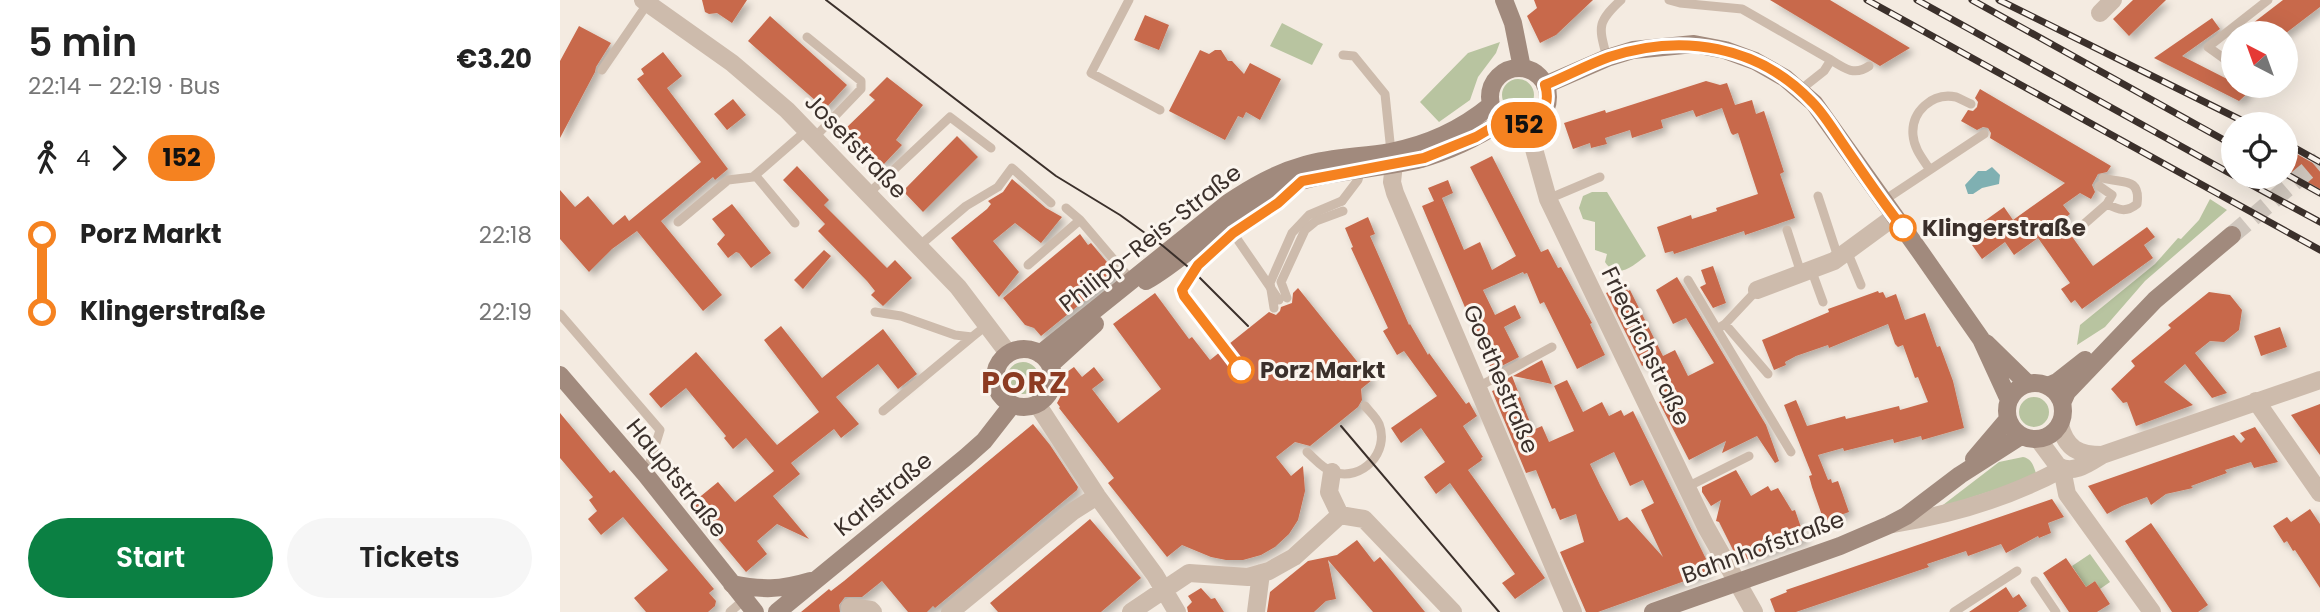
<!DOCTYPE html>
<html lang="en">
<head>
<meta charset="utf-8">
<style>
	:root { --surface:#fff; --page:#f6f6f6; --text:#222; --muted:#767676; --accent:#0b8043 }
	body { margin:0; font-family:Poppins,sans-serif; background:var(--page); color:var(--text); height:100vh; display:flex; flex-direction:column; font-size:26px; white-space:nowrap }
	* { box-sizing:border-box; margin:0 }
	p { font-size:23px; color:var(--muted) }
	.icon { flex:none; width:38px; height:38px; fill:none; stroke:currentColor; stroke-width:2; stroke-linecap:round; stroke-linejoin:round }
	.map { position:relative; flex:1; overflow:hidden }
	.drawer { display:flex; flex-direction:column; background:var(--surface); width:560px }
	.drawer>* { flex:none }
	.badge { padding:0 14px; border-radius:23px; font-size:24px; line-height:46px }
	.needle { width:46px; rotate:319deg }
	.controls { position:absolute; left:1661px; top:21px; display:grid; gap:14px }
	.controls a { display:grid; place-items:center; width:77px; height:77px; border-radius:50%; background:var(--surface); box-shadow:0 7px 28px #0002; font-size:35px }
	.map>.badge { position:absolute; translate:-50% -50%; box-shadow:0 0 0 4px #fff }
	.legs { display:flex; align-items:center; gap:10px; height:77px; padding:0 28px; font-size:23px }
	.legs p { margin-inline-start:auto }
	.head { display:flex; align-items:center; justify-content:space-between; height:119px; padding:0 28px }
	h1 { font-size:38px; font-weight:600; line-height:52px }
	.primary-button { display:flex; gap:14px; margin-top:auto; padding:14px 28px }
	.primary-button a { flex:1; height:80px; border-radius:42px; background:var(--accent); color:#fff; font-size:28px; font-weight:600; line-height:80px; text-align:center }
	.primary-button a+a { background:var(--page); color:var(--text) }
	ul { padding:0 28px; list-style:none }
	li { display:flex; align-items:center; gap:24px; height:77px; font-size:26px }
	li i { display:grid; place-items:center; width:10px; height:100%; margin:0 9px; background:currentColor }
	li i::after { content:''; width:18px; height:18px; margin:-9px; border:5px solid; border-radius:50%; background:var(--surface) }
	li p { margin-inline-start:auto }
	li:first-child i { background:linear-gradient(#0000 50%,currentColor 0) }
	li:last-child i { background:linear-gradient(currentColor 50%,#0000 0) }
	main { display:flex; flex:1; min-height:0 }
	.map>svg:first-child { display:block }
	.green { fill:#b8c4a0 }
	.water { fill:#7fb0b2 }
	.building { fill:#c8694b; fill-rule:evenodd; filter:url(#shadow) }
	.lines { fill:none; stroke-linecap:round; stroke-linejoin:round }
	.secondary-tunnel { stroke:#cfc6bd; stroke-width:18; stroke-dasharray:18 9; stroke-linecap:butt }
	.lane { stroke:#cdbbac; stroke-width:9 }
	.street { stroke:#cdbbac; stroke-width:18 }
	.secondary { stroke:#a18a7d; stroke-width:18 }
	.tram { stroke:#3b302b; stroke-width:2 }
	.rail-casing { stroke:#3b302b; stroke-width:7 }
	.rail { stroke:#fbf5ee; stroke-width:4.5; stroke-dasharray:13; stroke-linecap:butt }
	.lane-bridge { stroke:#cdbbac; stroke-width:9 }
	.line-1-casing { stroke:#fff; stroke-width:16 }
	.line-1 { stroke:#f58220; stroke-width:10 }
	.stop-1-dot { fill:#fff; stroke:#f58220; stroke-width:3.5 }
	.labels { text-anchor:middle; stroke-width:6; stroke-linejoin:round; paint-order:stroke }
	.street-label { font-size:23px; fill:#3b302b; stroke:#fbf5ee }
	.stop-label { font-size:23px; font-weight:bold; fill:#3b302b; stroke:#fbf5ee; text-anchor:start }
	.district-label { font-size:30px; font-weight:bold; letter-spacing:2px; fill:#8c3b22; stroke:#fbf5ee }
</style>
</head>
<body>
<main>
<section class="drawer">
<div class="head"><div><h1>5 min</h1><p>22:14 – 22:19 · Bus</p></div><b>€3.20</b></div>
<div class="legs"><svg class="icon" aria-label="walk" viewBox="0 0 24 24"><circle cx="13" cy="4" r="2"/><path d="M13 8l-2 6 4 7M11 14l-3 7M7 12l3-4h3l4 4"/></svg>4<svg class="icon" aria-label="forward" viewBox="0 0 24 24"><path d="M9 5l7 7-7 7"/></svg><b class="badge" style="background:#f58220;color:#111">152</b></div>
<ul>
<li><i style="color:#f58220"></i><b>Porz Markt</b><p>22:18</p></li>
<li><i style="color:#f58220"></i><b>Klingerstraße</b><p>22:19</p></li>
</ul>
<div class="primary-button"><a>Start</a><a>Tickets</a></div>
</section>
<div class="map">
<svg width="1760" height="612" viewBox="0 0 1760 612">
	<defs>
		<filter id="shadow"><feDropShadow dx="4.5" dy="4.5" stdDeviation="3.5" flood-color="#0004"/></filter>
	</defs>
	<rect width="100%" height="100%" fill="#f4ebe1"/>
	<!-- green -->
	<path class="green" d="M722,23L763,44L752,65L710,46Z
		M940,42L936,53L918,77L910,100L879,122L860,102L908,53Z
		M942 95a16 16 0 1 1 32 0a16 16 0 1 1-32 0Z
		M1032,192H1047L1086,256C1074,265 1057,281 1045,262L1047,254L1035,250V222L1023,219L1019,208L1023,196Z
		M1650,199L1667,210L1585,281L1545,327L1517,345L1520,325L1595,264L1618,238L1621,239L1639,220Z
		M447 378a16 16 0 1 1 32 0a16 16 0 1 1-32 0Z
		M1459 412a15 15 0 1 1 30 0a15 15 0 1 1-30 0Z
		M1463,457C1473,459 1474,468 1477,476L1379,508L1439,462Z
		M1530,554L1550,582L1540,589L1535,581L1526,587L1512,566Z"/>
	<!-- water -->
	<path class="water" d="M1432,167L1440,175L1439,184L1422,188L1413,194H1408L1405,185L1418,171H1426Z"/>
	<!-- building -->
	<path class="building" d="M142,0H187L172,23L157,13L149,14L145,12Z
		M974,0H1033L996,35L980,43L967,16L977,8Z
		M1210,0H1270L1350,48L1320,66Z
		M1573,0H1606L1569,36L1553,19Z
		M1723,0H1760V7L1726,33H1680Z
		M585,15L609,25L599,50L574,40Z
		M210,16L287,85L265,109L188,41Z
		M1652,18L1660,29L1622,56L1673,82V86H1680L1690,91L1679,101L1594,58Z
		M19,26L51,43L36,67L35,72L0,138V61Z
		M640,50L649,54L655,50H661L668,61H672L684,74L690,63L721,79L700,120L686,112L683,118L678,116L665,140L609,111Z
		M103,52L122,76L107,88L168,169L155,180L153,177L101,221L162,295L143,311L77,231L52,249L29,272L0,239V190L15,207L28,196L53,225L65,215L69,221L141,162L77,79L84,74L81,69Z
		M327,77L363,105L336,140L342,145L324,164L320,160L316,163L284,130L315,100L309,95Z
		M1146,81L1160,85L1167,83L1175,105L1192,100L1196,114L1204,111L1224,172L1220,174L1235,218L1185,235L1184,231L1114,254L1113,251L1105,253L1097,227L1131,215L1132,219L1157,211L1156,208L1198,194L1178,133L1173,135L1171,133L1162,108L1136,117L1133,110L1101,120L1103,128L1072,138L1070,130L1045,138L1047,144L1031,148L1030,143L1013,149L1004,123L1045,110L1046,113Z
		M1420,89L1551,166L1547,172L1538,174L1532,185L1535,192L1531,199L1520,193L1503,205L1510,214L1501,221L1533,266L1587,227L1595,237L1584,245L1593,258L1522,309L1515,300L1511,303L1501,289L1510,283L1478,238L1454,255L1445,242L1422,259L1412,245L1419,240L1412,230L1444,207L1453,220L1505,183L1430,138L1431,133L1428,128L1423,127L1417,130L1401,121L1408,110L1413,111L1417,107L1418,102L1415,98Z
		M173,99L186,115L167,130L154,114Z
		M397,136L418,157L363,212L343,191Z
		M1726,148L1760,167V189L1726,170Z
		M932,156L981,252L988,249L998,268L1001,267L1032,323L1030,324L1045,355L1017,369L984,302L980,304L967,273L964,274L963,272L923,290L935,315L955,305L961,318L944,327L959,357L932,371L862,206L874,201L868,188L888,180L893,193L882,198L904,250L920,242L932,270L956,256L910,167Z
		M237,166L269,200L264,205L327,268L335,260L352,278L323,306L311,295L315,291L307,281L258,231L265,224L223,180Z
		M452,179L486,208L502,217L481,243L455,223L433,241L459,272L439,297L391,238L427,209L431,204L428,201L443,192Z
		M172,204L211,253L191,268L179,253L176,252L168,258L157,244L165,235L152,219Z
		M808,217L815,234L810,236L849,325L850,324L868,355L869,353L906,404L909,402L917,416L903,426L923,457L921,458L922,460L908,470L985,578L955,599L942,583L955,574L890,483L876,494L864,477L885,462L861,428L841,443L831,428L877,396L844,351L837,355L823,331L828,328L791,248L793,247L785,228Z
		M520,234L528,245L531,243L557,274L481,336L474,328L465,325L443,298Z
		M264,250L271,256L243,289L234,280Z
		M1153,266L1166,303L1153,308L1140,287L1146,284L1141,270Z
		M1117,277L1206,425L1219,461L1215,463L1197,436L1162,453L1166,441L1129,460L1099,402L1106,399L1088,363L1082,366L1046,293L1065,284L1068,291L1070,290L1103,356L1115,350L1128,376L1154,363L1126,318L1113,324L1096,290Z
		M738,288L812,380L801,389L802,400L798,407L750,446L735,442L716,457L731,476L743,466L745,491L738,520L729,534L715,547L701,555L683,560H666L651,557L622,545L607,557L548,483L554,478L499,408L500,407L497,403L504,390V374L514,367L522,377L534,367L544,380L532,389L558,423L601,389L553,324L595,293L629,339L632,337L650,360L660,352L667,350L669,344L709,312L716,315L720,311L721,307L732,303L733,293Z
		M1318,291L1319,293L1323,292L1326,298L1336,294L1345,320L1365,313L1377,347L1380,346L1393,381L1404,428L1362,440L1361,436L1334,443L1333,439L1284,451L1283,448L1258,455L1268,480L1271,479L1272,483L1278,481L1289,512L1264,521L1252,487L1249,476L1252,475L1224,405L1236,400L1247,426L1285,416L1286,419L1339,406L1340,410L1368,402L1358,377L1355,378L1343,345L1338,347L1335,344L1328,324L1269,348L1268,345L1236,356L1225,362L1226,365L1214,370L1202,340L1269,312L1268,309Z
		M1649,292L1670,295L1682,310L1679,330L1664,342L1650,341L1635,353L1667,393L1652,398L1625,364L1604,382L1633,405L1576,426L1567,402L1563,403L1551,389L1575,366L1571,361L1611,328L1608,325Z
		M221,326L262,378L323,329L357,374L338,389L318,364L276,397L299,424L281,438L274,429L231,463L240,474L213,496L249,539L217,524L197,541L207,554L186,572L130,505L158,482L175,502L214,471L186,438L173,449L164,438L166,436L126,388L101,408L89,394L136,352L217,445L259,412L204,340Z
		M1720,327L1727,347L1701,356L1694,336Z
		M982,360L992,384L953,376Z
		M952,376L973,430L982,426L989,442L1014,431L994,386L1007,380L1023,412L1042,402L1049,416L1061,410L1064,416L1073,411L1150,567L1147,573L1038,612H1026L1000,552L1024,542L1016,514L1000,520L995,508L992,509L976,470L966,473L932,391L940,388L938,384ZM1054,452L1070,486L1083,480L1094,503L1081,510L1103,557L1067,517L1059,521L1040,485L1030,464Z
		M1760,404V455L1731,415Z
		M0,413L50,473L54,470L154,589L149,593L156,601L155,606L148,612H86L74,598L108,570L63,517L41,535L28,519L37,511L29,500L33,497L0,458Z
		M473,424L490,445L518,487L517,490L375,608L373,606L367,612H348L322,581L302,597H285L279,605L280,612H241L269,589L271,591L284,581Z
		M1695,427L1718,462L1694,468L1691,462L1665,470L1667,473L1631,486L1633,488L1606,494L1591,505L1587,497L1562,506L1547,514L1528,486L1674,435L1681,443L1685,439L1680,433Z
		M1176,470L1191,496L1208,486L1211,491L1218,488L1232,511L1235,510L1245,539L1179,562L1159,522L1156,521L1161,500L1151,506L1142,492V487Z
		M1492,499L1504,517L1488,523L1491,533L1479,538L1478,536L1446,553L1441,544L1408,556L1406,551L1367,564L1369,567L1236,612H1215L1210,599L1227,592L1226,590Z
		M1750,509L1760,524V588L1735,550L1733,551L1727,541L1724,543L1713,526L1727,517L1731,522Z
		M530,519L581,578L541,612H438L430,603Z
		M1591,523L1648,605L1638,612H1612L1565,541Z
		M797,540L814,562L820,557L865,612H813L768,560L776,599L766,601L754,612H707L710,592L748,561L777,555Z
		M1506,558L1526,587L1535,581L1550,604L1537,612H1509L1483,573Z
		M1446,587L1453,598L1459,594L1467,606L1458,612H1409Z
		M641,588L651,599L655,598L664,612H628L627,607L632,602L628,596Z"/>
	<g class="lines">
		<!-- secondary-tunnel -->
		<path class="secondary-tunnel" d="M1672,235L1760,160"/>
		<!-- lane -->
		<path class="lane" d="M569,0L531,73L600,110
			M1109,0L1120,3L1182,9L1271,60L1264,71L1240,90
			M247,37L301,81V89L254,138
			M783,55L794,56L825,94L831,152
			M1047,58C1039,27 1036,23 1061,0
			M1271,60C1285,69 1295,76 1309,66
			M1673,65L1648,47L1708,0
			M42,70L88,3
			M1370,170C1363,159 1354,149 1353,135C1351,112 1372,92 1396,97C1401,99 1406,102 1411,104
			M195,175L235,223
			M1543,178C1561,184 1581,176 1577,204C1566,213 1559,210 1547,204
			M308,194L390,117L431,148
			M1258,196L1278,257
			M988,199L1040,177
			M782,201L798,180L801,168
			M1323,201L1424,134
			M506,208L520,220L572,281
			M118,222L168,180L193,177L247,130
			M1523,225L1547,204L1552,195L1539,186
			M674,228L673,233L719,300
			M1227,230L1241,273
			M359,246L406,206L438,187L452,168L491,203
			M1287,251L1301,285
			M468,265L520,220
			M1251,269L1263,302
			M1128,280L1157,329
			M1197,290L1165,324L1157,329L1231,452
			M727,298L721,282L745,230L756,221L783,211
			M315,312L341,316L395,335L412,337L427,325
			M0,314L100,430L86,475
			M1165,324L1208,374
			M662,345L624,296C615,267 712,208 732,190
			M918,387L992,347
			M323,411L412,337
			M747,452C755,459 763,469 773,472C802,482 830,452 819,424C816,417 810,412 805,406
			M1127,487L1189,456
			M1475,581L1496,612
			M170,612L185,599
			M1394,612L1457,571"/>
		<!-- street -->
		<path class="street" d="M83,0L172,63L227,110L398,287L448,353
			M1540,13L1553,0
			M967,124L988,199L1146,527L1194,612
			M834,164L832,182L835,193L1013,612
			M1197,290L1274,261L1334,217
			M1696,401L1760,493
			M477,404L537,496L595,575L617,612
			M1500,425C1506,449 1519,455 1542,455
			M1478,439L1498,466C1513,475 1529,463 1542,455L1760,380
			M780,515L804,519L893,612
			M1332,524C1390,515 1450,497 1502,469L1507,494L1592,612
			M290,607L311,610L313,612
			M390,612L512,512L537,496
			M571,612L629,573L688,577L709,571L734,557L780,515L769,492L772,472
			M696,612L701,573"/>
		<!-- secondary -->
		<path class="secondary" d="M944,0L953,23L962,68
			M930 97a29 29 0 1 1 58 0a29 29 0 1 1-58 0Z
			M985,85L1047,58L1073,50L1134,44L1165,50L1195,61L1225,78L1254,103L1361,253L1421,339L1449,400
			M586,281C634,254 674,204 726,186C769,170 816,170 861,159C890,151 918,137 943,121
			M1426,343L1468,384
			M435 378a29 29 0 1 1 58 0a29 29 0 1 1-58 0Z
			M480,354L668,203C692,187 716,173 745,165C772,157 802,157 830,152C867,145 902,129 931,105
			M490,365L535,324
			M0,375L86,475L195,612
			M1447 411a28 28 0 1 1 56 0a28 28 0 1 1-56 0Z
			M1488,386L1497,382L1525,360
			M1502,403L1507,392L1595,300L1672,235
			M1414,459L1448,419
			M172,584C202,590 220,590 250,581
			M217,612L406,457L424,441L452,405
			M1093,612L1280,546L1329,525L1346,516L1400,475L1461,436"/>
		<!-- tram -->
		<path class="tram" d="M266,0L496,176L560,215L603,246L633,271L688,326
			M781,426L939,612"/>
		<defs>
			<path id="rail" d="M1307,0L1760,250
				M1357,0L1673,175
				M1412,0L1673,145
				M1439,0L1689,124
				M1726,143L1760,162
				M1726,174L1760,193
				M1677,177L1760,222"/>
		</defs>
		<!-- rail casing -->
		<use href="#rail" class="rail-casing"/>
		<!-- rail -->
		<use href="#rail" class="rail"/>
		<!-- lane-bridge -->
		<path class="lane-bridge" d="M714,308L710,283L732,233L749,215L782,201"/>
	</g>
	<g class="lines">
		<defs>
			<path id="line-1" d="M681,370L624,296L622,290L638,265L673,233L718,203L742,181L864,158L916,137L943,121C969,133 994,113 985,85C1007,76 1027,65 1049,57C1122,33 1198,45 1252,102C1263,113 1272,128 1281,141C1301,170 1321,200 1343,228"/>
		</defs>
		<!-- line-1 casing -->
		<use href="#line-1" class="line-1-casing"/>
		<!-- line-1 -->
		<use href="#line-1" class="line-1"/>
	</g>
	<!-- markers -->
	<g class="stop-1-dot">
		<circle cx="1343" cy="228" r="12"/>
		<circle cx="681" cy="370" r="12"/>
	</g>
	<g class="labels">
		<!-- street labels -->
		<g class="street-label">
			<text transform="translate(296 146) rotate(46)" y="8">Josefstraße</text>
			<text transform="translate(590 238) rotate(-38)" y="8">Philipp-Reis-Straße</text>
			<text transform="translate(1086 346) rotate(64)" y="8">Friedrichstraße</text>
			<text transform="translate(941 379) rotate(67)" y="8">Goethestraße</text>
			<text transform="translate(117 478) rotate(51)" y="8">Hauptstraße</text>
			<text transform="translate(323 494) rotate(-39)" y="8">Karlstraße</text>
			<text transform="translate(1203 547) rotate(-20)" y="8">Bahnhofstraße</text>
		</g>
		<!-- stop labels -->
		<g class="stop-label">
			<text x="1362" y="236">Klingerstraße</text>
			<text x="700" y="378">Porz Markt</text>
		</g>
		<!-- district labels -->
		<g class="district-label">
			<text x="465" y="393">PORZ</text>
		</g>
	</g>
</svg>
<div class="controls">
<a><svg class="needle" viewBox="-14 -14 28 28"><path d="M0-13l5 13h-10z" fill="#e53935"/><path d="M0 13l5-13h-10z" fill="#767676"/></svg></a>
<a><svg class="icon" aria-label="locate" viewBox="0 0 24 24"><circle cx="12" cy="12" r="6"/><path d="M12 2v4M12 18v4M2 12h4M18 12h4"/></svg></a>
</div>
<b class="badge" style="left:964px;top:125px;background:#f58220;color:#111">152</b>
</div>
</main>
</body>
</html>
